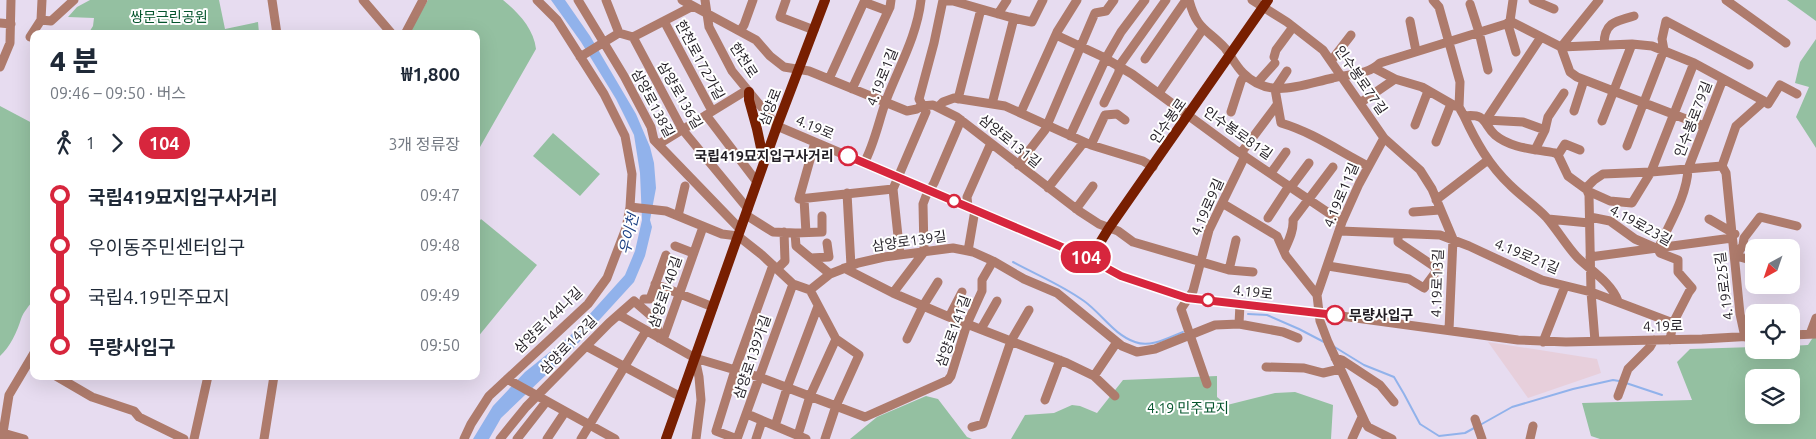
<!DOCTYPE html>
<html lang="ko">
<head>
<meta charset="utf-8">
<style>
	:root { --surface:#fff; --page:#f2f2f3; --text:#1f2937; --muted:#747a83 }
	body { margin:0; font-family:Ubuntu,"Noto Sans KR",sans-serif; background:var(--page); color:var(--text); height:100vh; display:flex; flex-direction:column; font-size:19px; white-space:nowrap }
	* { box-sizing:border-box; margin:0 }
	p { font-size:16px; color:var(--muted) }
	.icon { flex:none; width:28px; height:28px; fill:none; stroke:currentColor; stroke-width:2; stroke-linecap:round; stroke-linejoin:round }
	.map { position:relative; flex:1; overflow:hidden }
	.panel { position:absolute; left:30px; top:30px; width:450px; height:350px; display:flex; flex-direction:column; background:var(--surface); border-radius:10px; box-shadow:0 5px 20px #0002 }
	.panel>* { flex:none }
	.badge { padding:0 10px; border-radius:16px; font-size:18px; line-height:32px }
	.needle { width:32px; rotate:220deg }
	.controls { position:absolute; left:1745px; top:239px; display:grid; gap:10px }
	.controls a { display:grid; place-items:center; width:55px; height:55px; border-radius:10px; background:var(--surface); box-shadow:0 5px 20px #0002; font-size:25px }
	.map>.badge { position:absolute; translate:-50% -50%; box-shadow:0 0 0 2px #fff }
	.legs { display:flex; align-items:center; gap:8px; height:55px; padding:0 20px; font-size:16px }
	.legs p { margin-inline-start:auto }
	.head { display:flex; align-items:center; justify-content:space-between; height:85px; padding:0 20px }
	h1 { font-size:28px; font-weight:800; line-height:38px }
	ul { padding:0 20px; list-style:none }
	li { display:flex; align-items:center; gap:18px; height:50px; font-size:19px }
	li i { display:grid; place-items:center; width:8px; height:100%; margin:0 6px; background:currentColor }
	li i::after { content:''; width:12px; height:12px; margin:-6px; border:4px solid; border-radius:50%; background:var(--surface) }
	li p { margin-inline-start:auto }
	li:first-child i { background:linear-gradient(#0000 50%,currentColor 0) }
	li:last-child i { background:linear-gradient(currentColor 50%,#0000 0) }
	.map>svg:first-child { display:block }
	.industrial { fill:#e7cfdb }
	.green { fill:#94c0a1; fill-rule:evenodd }
	.water { fill:#91b2eb }
	.lines { fill:none; stroke-linecap:round; stroke-linejoin:round }
	.stream { stroke:#91b2eb; stroke-width:2 }
	.minor { stroke:#ae7b6c; stroke-width:9 }
	.major { stroke:#781f01; stroke-width:10 }
	.line-1-casing { stroke:#fff; stroke-width:11 }
	.line-1 { stroke:#d7263d; stroke-width:8 }
	.stop-1-dot { fill:#fff; stroke:#d7263d; stroke-width:2.5 }
	.labels { text-anchor:middle; stroke-width:4; stroke-linejoin:round; paint-order:stroke }
	.park-label { font-size:14px; fill:#05552d; stroke:#fff }
	.street-label { font-size:14px; fill:#221e25; stroke:#fff }
	.stop-label { font-size:14px; font-weight:bold; fill:#221e25; stroke:#fff; text-anchor:end }
	.water-label { font-size:15px; font-style:italic; fill:#1c4083; stroke:#fff }
</style>
</head>
<body>
<div class="map">
<svg width="1816" height="439" viewBox="0 0 1816 439">
	<rect width="100%" height="100%" fill="#e7dcf0"/>
	<!-- industrial -->
	<path class="industrial" d="M1488,342L1597,359L1601,373L1528,398Z"/>
	<!-- green -->
	<path class="green" d="M90,0H219L225,29L258,22L259,33L269,34H88L93,26L94,18L68,17L77,7Z
		M428,0H503C518,12 534,29 536,49L476,154V34H408Z
		M1787,0H1816V21Z
		M1816,39V148L1796,117L1809,87L1795,83L1800,62Z
		M0,106L34,124V299C30,305 23,312 21,319C17,332 10,347 0,356Z
		M553,133L600,174L580,196L533,156Z
		M481,219L537,265L477,338L476,226Z
		M1816,333V439H1600L1591,436L1582,403L1692,400L1677,362L1690,349L1754,347V350H1791V346L1808,345ZM1754,378H1791V415H1754Z
		M1217,376V397L1227,405L1275,393L1295,392L1333,405L1331,439H1011L1025,415L1054,413L1072,405L1080,406L1097,413L1123,380Z
		M926,396L938,399L967,437L972,439H850L877,417Z"/>
	<!-- water -->
	<path class="water" d="M551,0H565L590,36L636,114L650,147L654,163L656,188L650,220L652,227L645,256L634,282L570,352L501,418L489,439H473L493,406L525,372L570,336L625,275L635,251L642,220L640,173L634,135L616,99L581,42Z"/>
	<g class="lines">
		<!-- stream -->
		<path class="stream" d="M1013,262C1037,275 1062,285 1084,301C1101,313 1114,335 1135,342C1150,348 1168,338 1183,332
			M1248,314L1267,315L1299,329L1324,342
			M1333,346L1364,365L1394,377L1404,394L1420,424L1439,436L1465,433L1476,427
			M1626,383L1662,395
			M1480,425L1512,407L1573,389L1613,380L1619,381"/>
		<!-- minor -->
		<path class="minor" d="M272,0L277,34
			M363,0L392,34
			M578,0L624,76L651,127L654,140L740,229
			M606,0L619,33
			M682,0L756,40L770,56L784,67L809,71L907,111L917,109L921,106L933,105L957,117L1079,211L1099,224L1118,231L1133,242L1229,270L1253,272
			M705,0L709,27L732,71L777,126L1090,259L1121,276L1187,298L1319,313L1518,340L1566,342L1702,339L1754,336
			M786,0L780,17L814,30
			M1189,0C1197,30 1206,28 1225,48C1231,56 1236,66 1243,73C1270,100 1301,85 1333,78C1349,74 1368,75 1380,63L1506,24L1510,21
			M1252,0L1287,22L1323,50L1384,138L1420,170L1432,189L1453,239L1449,330
			M1433,0L1439,7L1460,82L1459,107
			M1513,0L1509,28L1516,52
			M1533,0L1554,9
			M1599,0L1561,47L1570,72L1577,77L1704,126
			M1726,0L1786,43
			M943,1H953L1009,17L1032,22L1043,0
			M1470,4L1479,32L1488,70
			M998,14L1007,0
			M41,20L51,21L74,0
			M664,21L712,111
			M1410,21L1416,51
			M1510,21L1561,47L1632,44L1652,46L1694,63L1764,101
			M0,23L11,24
			M740,31L744,25L753,0
			M405,34L423,0
			M1056,35L1101,56L1132,74L1234,149L1342,222
			M30,37L41,20L42,0
			M633,37L682,129L748,209
			M1604,45C1604,23 1615,21 1634,16
			M580,57L619,33L633,37L693,6
			M1274,57L1276,50L1293,27
			M1145,59L1186,0
			M1331,61L1351,35
			M0,67L10,43L11,0
			M1374,68L1395,79L1422,87L1455,106L1459,107L1464,116C1487,113 1483,124 1495,135C1512,149 1535,149 1555,153L1558,155L1568,176L1590,192L1610,201L1632,203L1651,172L1694,63
			M1287,71L1275,89L1281,123C1312,132 1339,151 1368,166
			M829,79L864,2L888,11
			M1257,83L1275,63
			M852,89L890,7L891,0
			M1159,93L1203,29
			M958,99L981,9
			M1104,103L1119,72V66L1166,0
			M1360,103L1395,79
			M992,104L1014,18
			M938,107L943,102L954,98L1005,106L1091,145L1143,161L1153,167
			M1574,111L1584,80
			M1021,112L1057,32L1077,0
			M1231,112L1241,81L1245,75
			M706,115L757,182
			M1464,116C1476,142 1489,165 1510,185C1522,197 1536,206 1547,218C1558,231 1566,245 1577,257C1591,271 1611,282 1618,301
			M1486,120L1541,37
			M1486,120L1523,122L1545,130
			M1602,121L1632,44
			M1415,125L1428,91
			M1070,136L1106,58L1121,32L1145,0
			M1384,138L1359,184L1342,222L1317,295L1320,321L1328,342L1365,422L1368,427L1392,439
			M815,142L799,199L893,189L926,112L919,99L934,43L943,0
			M1436,142L1451,104
			M659,144L747,90
			M1091,145L1105,115L1117,114L1125,120
			M1627,146L1664,50L1662,39L1666,21L1749,65
			M1535,150L1545,130L1548,117L1564,93
			M1241,153L1277,105
			M1558,155L1565,144L1580,150
			M864,163C875,143 879,119 887,98C900,65 917,35 921,0
			M1018,165L1045,130L1095,13L1106,11L1114,0
			M1271,173L1286,152
			M1048,188L1084,142
			M893,189L900,255
			M847,193L851,266
			M804,199L806,233
			M1436,200L1488,160
			M1222,203L1277,236L1286,256L1317,295
			M630,207L666,211L722,234L738,236L762,255L793,284L810,290L830,274L858,263L884,257L953,248L973,252L993,261L1024,279L1057,293L1122,346L1137,352L1155,349L1215,325L1239,324L1283,332L1298,338
			M968,207L967,197L991,143
			M1076,209L1093,186
			M1413,212L1440,210
			M746,215L773,232L795,233L822,232V216
			M678,216L685,186
			M1590,217L1610,221L1635,239L1658,249L1660,253L1678,260V272L1692,288L1689,292L1673,323L1670,340
			M1268,218L1287,189L1294,183L1309,163
			M1548,219L1589,223
			M1709,219L1735,234
			M1340,231L1440,235L1469,246L1542,280L1591,292L1673,323
			M795,233L796,246L830,274
			M675,246L693,253
			M1658,249C1669,224 1687,196 1688,169L1723,79
			M968,251L975,210
			M1284,251C1288,242 1294,231 1293,220L1333,167
			M1590,257L1732,238
			M811,258L829,257L827,243
			M1735,258L1743,245L1744,238L1760,217L1797,226
			M1735,258L1740,257L1754,261
			M1328,266L1409,279L1424,288L1438,269L1398,242V234
			M844,268L893,293L949,317L1067,363L1094,376L1115,396
			M777,269L785,261L784,232
			M1229,270L1236,240
			M655,284L713,307
			M810,290L836,339L859,355L836,406L825,439
			M893,293L924,252L923,204L926,196L934,183L961,120
			M644,299H650L666,255
			M619,315L695,358L759,377L865,417L948,380L951,376L967,324L982,291V280L993,261
			M949,317L962,292
			M1239,324L1240,304
			M981,329L997,301
			M1810,334L1816,318
			M1791,335L1816,334
			M1745,337L1740,314L1726,173L1722,166L1736,126L1764,101L1768,104L1780,85L1797,94
			M907,339L923,306L938,282
			M663,340L703,227
			M1595,341L1591,292L1589,195L1586,188L1594,180L1603,174L1651,172L1722,166
			M1543,342L1565,286
			M586,346L681,397
			M695,358L699,377L701,400L696,439
			M1335,358L1342,360L1380,385L1394,402
			M1266,367L1304,368L1323,373L1340,369
			M56,376L92,397L134,411L139,417L184,439
			M1094,376L1117,342
			M507,379L615,439
			M1207,384L1181,309L1193,291L1209,230L1245,156
			M1618,396L1628,369L1650,347L1654,340
			M1045,400L1060,360
			M747,414L806,439
			M1475,419L1482,439
			M775,426L787,388L818,306
			M972,427L983,424L1011,341L1029,310
			M3,433L24,439
			M798,435L810,396L836,339
			M2,439L9,395L34,353
			M194,439L208,376
			M264,439L274,376
			M464,439L471,424L489,396L588,304L607,278L626,228L630,207L632,174L625,136L604,94L557,20L537,0
			M500,439L526,407L609,323L634,301L656,320L659,338
			M517,439L546,402
			M547,439L565,412
			M581,439L646,331
			M737,439L716,431L735,370L773,265
			M737,439L793,284
			M756,439L762,421
			M1352,439L1362,417
			M1530,439L1533,426"/>
		<!-- major -->
		<path class="major" d="M749,92V100L757,129L764,162
			M1090,259L1109,228L1268,0
			M666,439L777,126L825,0"/>
	</g>
	<g class="lines">
		<defs>
			<path id="line-1" d="M848,156L1090,259L1121,276L1187,298L1335,315"/>
		</defs>
		<!-- line-1 casing -->
		<use href="#line-1" class="line-1-casing"/>
		<!-- line-1 -->
		<use href="#line-1" class="line-1"/>
	</g>
	<!-- markers -->
	<g class="stop-1-dot">
		<circle cx="848" cy="156" r="9"/>
		<circle cx="954" cy="201" r="6"/>
		<circle cx="1208" cy="300" r="6"/>
		<circle cx="1335" cy="315" r="9"/>
	</g>
	<g class="labels">
		<!-- park labels -->
		<g class="park-label">
			<text x="169" y="22">쌍문근린공원</text>
			<text x="1188" y="413">4.19 민주묘지</text>
		</g>
		<!-- street labels -->
		<g class="street-label">
			<text transform="translate(700 60) rotate(62)" y="5">한천로172가길</text>
			<text transform="translate(744 60) rotate(57)" y="5">한천로</text>
			<text transform="translate(882 77) rotate(-68)" y="5">4.19로1길</text>
			<text transform="translate(1361 80) rotate(55)" y="5">인수봉로77길</text>
			<text transform="translate(680 95) rotate(60)" y="5">삼양로136길</text>
			<text transform="translate(653 103) rotate(62)" y="5">삼양로138길</text>
			<text transform="translate(770 107) rotate(-69)" y="5">삼양로</text>
			<text transform="translate(1693 119) rotate(-69)" y="5">인수봉로79길</text>
			<text transform="translate(1168 121) rotate(-55)" y="5">인수봉로</text>
			<text transform="translate(815 127) rotate(23)" y="5">4.19로</text>
			<text transform="translate(1238 133) rotate(35)" y="5">인수봉로81길</text>
			<text transform="translate(1010 141) rotate(39)" y="5">삼양로131길</text>
			<text transform="translate(1341 195) rotate(-67)" y="5">4.19로11길</text>
			<text transform="translate(1207 207) rotate(-66)" y="5">4.19로9길</text>
			<text transform="translate(1641 225) rotate(29)" y="5">4.19로23길</text>
			<text transform="translate(909 241) rotate(-8)" y="5">삼양로139길</text>
			<text transform="translate(1527 256) rotate(23)" y="5">4.19로21길</text>
			<text transform="translate(1437 283) rotate(-88)" y="5">4.19로13길</text>
			<text transform="translate(1724 286) rotate(-97)" y="5">4.19로25길</text>
			<text transform="translate(665 292) rotate(-71)" y="5">삼양로140길</text>
			<text transform="translate(1253 292) rotate(7)" y="5">4.19로</text>
			<text transform="translate(548 320) rotate(-44)" y="5">삼양로144나길</text>
			<text transform="translate(1663 326) rotate(-1)" y="5">4.19로</text>
			<text transform="translate(953 331) rotate(-70)" y="5">삼양로141길</text>
			<text transform="translate(568 345) rotate(-46)" y="5">삼양로142길</text>
			<text transform="translate(752 357) rotate(-71)" y="5">삼양로139가길</text>
		</g>
		<!-- stop labels -->
		<g class="stop-label">
			<text x="834" y="161">국립419묘지입구사거리</text>
			<text x="1349" y="320" text-anchor="start">무량사입구</text>
		</g>
		<!-- water labels -->
		<g class="water-label">
			<text transform="translate(629 234) rotate(-77)" y="5">우이천</text>
		</g>
	</g>
</svg>
<div class="controls">
<a><svg class="needle" viewBox="-14 -14 28 28"><path d="M0-13l5 13h-10z" fill="#e53935"/><path d="M0 13l5-13h-10z" fill="#747a83"/></svg></a>
<a><svg class="icon" aria-label="locate" viewBox="0 0 24 24"><circle cx="12" cy="12" r="6"/><path d="M12 2v4M12 18v4M2 12h4M18 12h4"/></svg></a>
<a><svg class="icon" aria-label="layers" viewBox="0 0 24 24"><path d="M12 4l9 5-9 5-9-5zM3 14l9 5 9-5"/></svg></a>
</div>
<b class="badge" style="left:1086px;top:257px;background:#d7263d;color:#fff">104</b>
<section class="panel">
<div class="head"><div><h1>4 분</h1><p>09:46 – 09:50 · 버스</p></div><b>₩1,800</b></div>
<div class="legs"><svg class="icon" aria-label="walk" viewBox="0 0 24 24"><circle cx="13" cy="4" r="2"/><path d="M13 8l-2 6 4 7M11 14l-3 7M7 12l3-4h3l4 4"/></svg>1<svg class="icon" aria-label="forward" viewBox="0 0 24 24"><path d="M9 5l7 7-7 7"/></svg><b class="badge" style="background:#d7263d;color:#fff">104</b><p>3개 정류장</p></div>
<ul>
<li><i style="color:#d7263d"></i><b>국립419묘지입구사거리</b><p>09:47</p></li>
<li><i style="color:#d7263d"></i><span>우이동주민센터입구</span><p>09:48</p></li>
<li><i style="color:#d7263d"></i><span>국립4.19민주묘지</span><p>09:49</p></li>
<li><i style="color:#d7263d"></i><b>무량사입구</b><p>09:50</p></li>
</ul>
</section>
</div>
</body>
</html>
